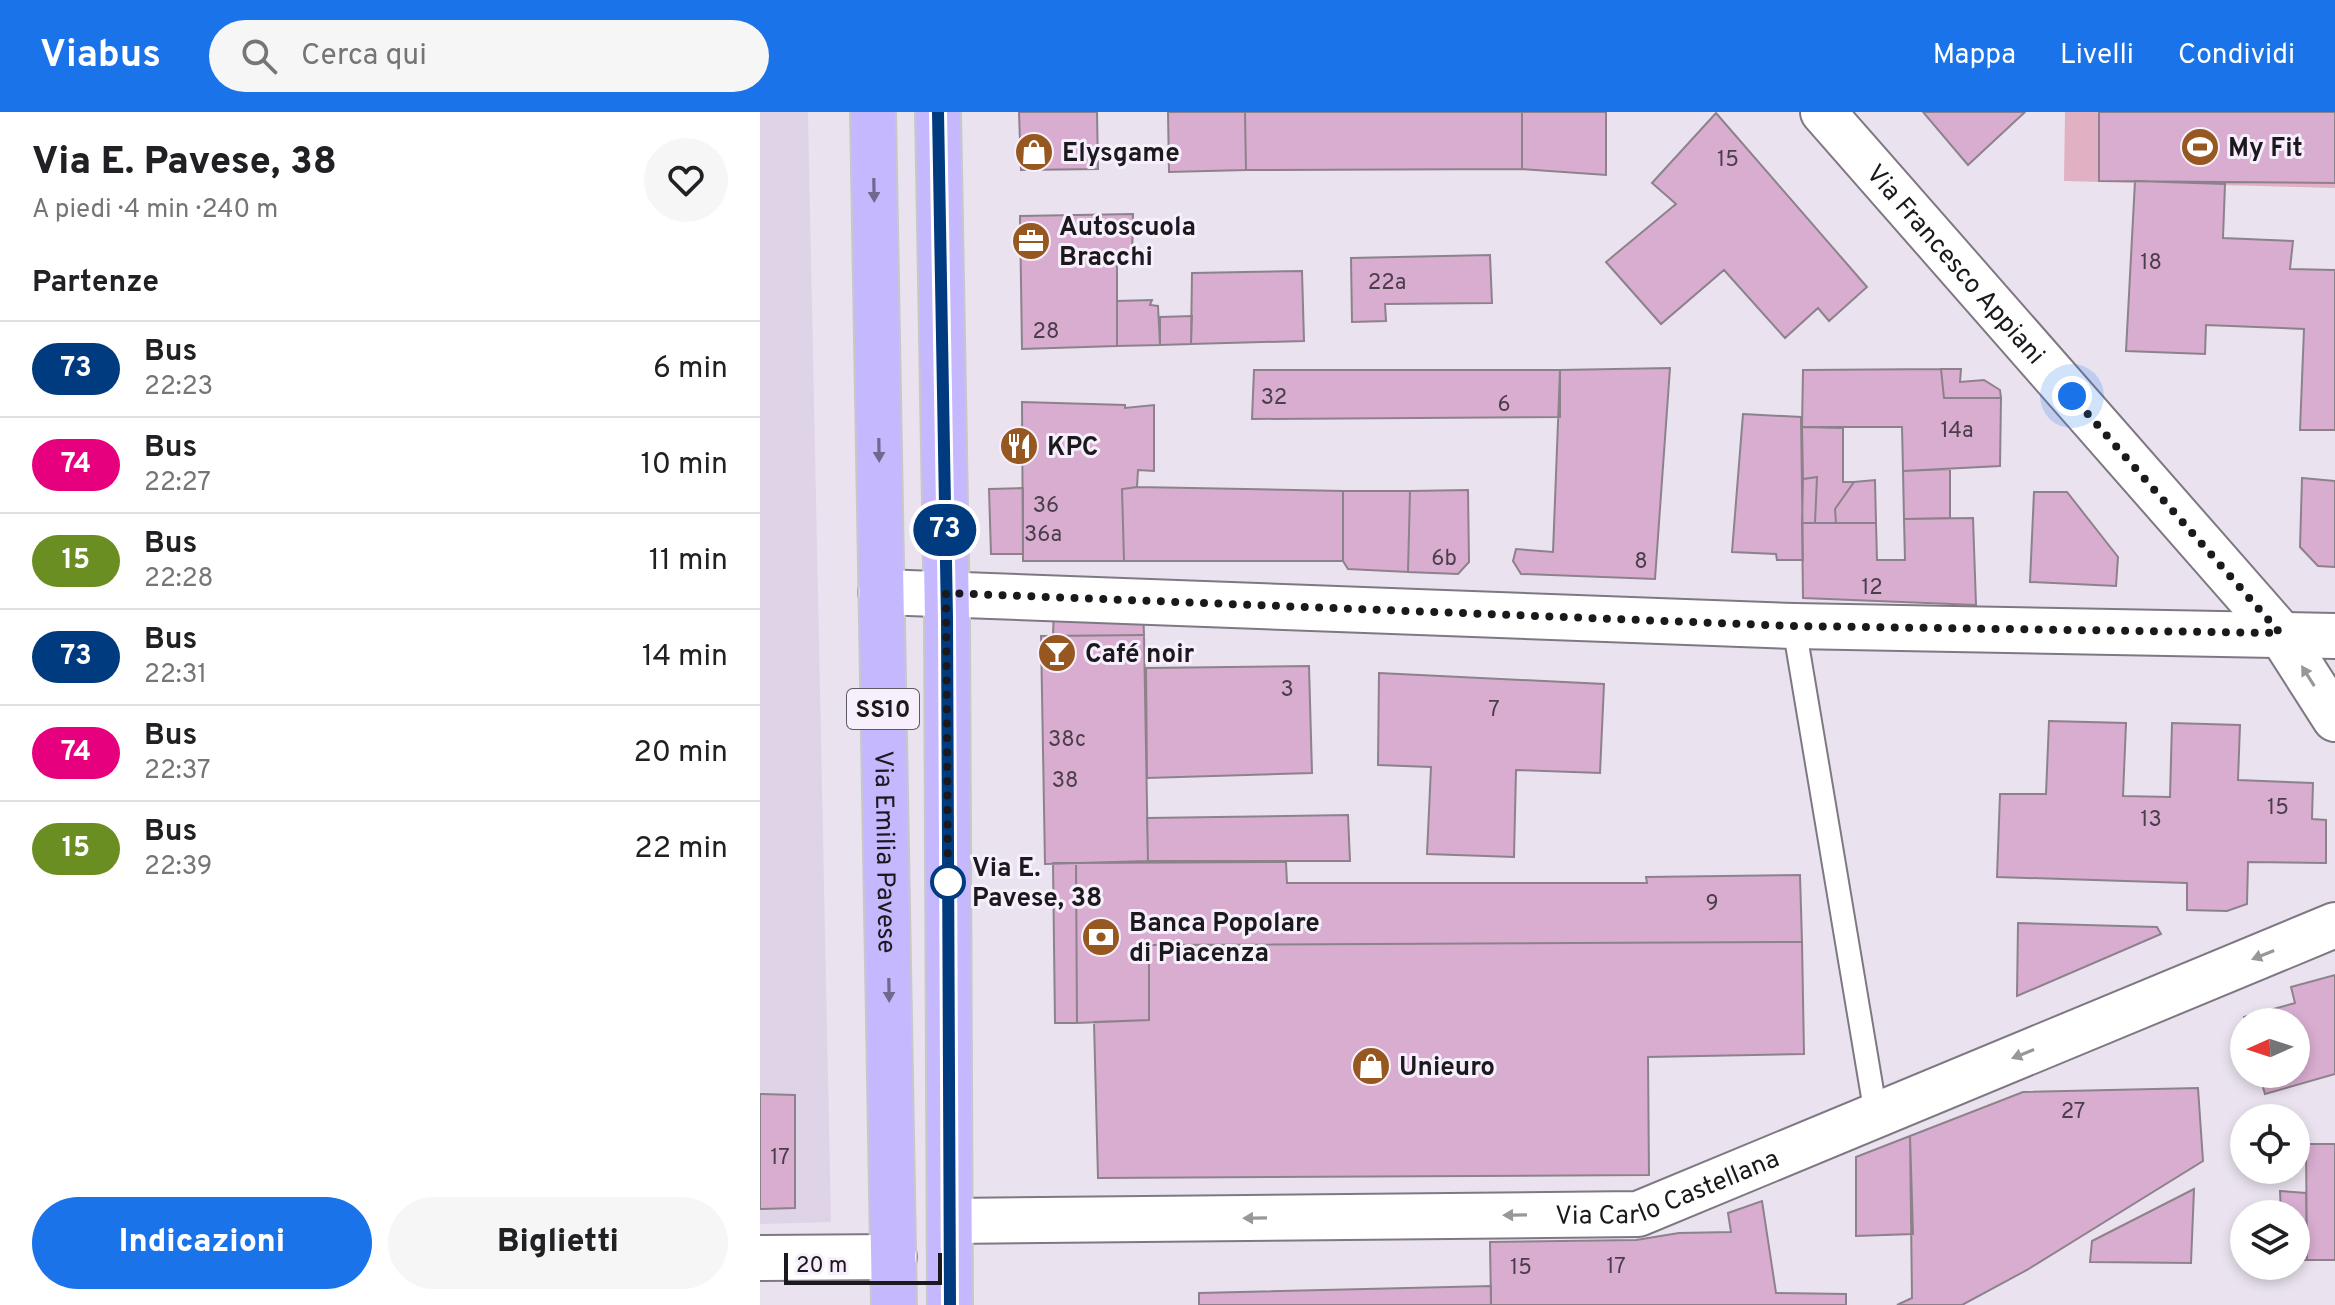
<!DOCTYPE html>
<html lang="it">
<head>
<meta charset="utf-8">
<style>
	:root { --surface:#fff; --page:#f6f6f6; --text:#202124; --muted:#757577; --line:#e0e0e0; --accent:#1a73e8 }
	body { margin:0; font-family:Overpass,sans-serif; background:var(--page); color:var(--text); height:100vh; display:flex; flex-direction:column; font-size:30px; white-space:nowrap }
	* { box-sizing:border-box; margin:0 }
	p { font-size:26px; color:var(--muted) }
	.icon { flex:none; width:44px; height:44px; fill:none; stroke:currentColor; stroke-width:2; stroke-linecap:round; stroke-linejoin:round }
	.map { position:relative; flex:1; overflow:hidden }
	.details { display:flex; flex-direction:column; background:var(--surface); width:760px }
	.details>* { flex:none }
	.badge { padding:0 16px; border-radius:26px; font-size:28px; line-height:52px }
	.needle { width:52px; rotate:267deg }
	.controls { position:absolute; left:1470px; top:896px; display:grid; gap:16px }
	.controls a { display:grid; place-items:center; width:80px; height:80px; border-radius:50%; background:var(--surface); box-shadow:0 4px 12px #0003; font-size:40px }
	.scale { position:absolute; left:24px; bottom:20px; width:158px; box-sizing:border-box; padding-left:8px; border:4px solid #1b191d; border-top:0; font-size:22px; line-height:28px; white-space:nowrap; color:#1b191d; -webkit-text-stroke:6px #f7f0fc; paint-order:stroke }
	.you { position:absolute; width:40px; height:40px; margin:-20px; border:6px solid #fff; border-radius:50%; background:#1a73e8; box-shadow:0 0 0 12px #1a73e833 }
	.map>.badge { position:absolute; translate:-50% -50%; box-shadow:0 0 0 4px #fff }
	h2 { padding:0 32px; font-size:30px; line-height:72px }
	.round { display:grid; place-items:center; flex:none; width:84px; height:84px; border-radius:42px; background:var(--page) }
	.summary { display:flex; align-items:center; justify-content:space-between; height:136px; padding:0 32px }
	h1 { font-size:38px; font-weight:800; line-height:60px }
	.cta { display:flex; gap:16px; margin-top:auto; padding:16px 32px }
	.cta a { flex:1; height:92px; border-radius:48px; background:var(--accent); color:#fff; font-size:32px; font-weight:800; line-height:92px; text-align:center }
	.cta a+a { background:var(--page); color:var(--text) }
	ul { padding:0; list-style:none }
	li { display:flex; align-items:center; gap:24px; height:96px; padding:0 32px; border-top:2px solid var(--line) }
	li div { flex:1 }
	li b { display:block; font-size:30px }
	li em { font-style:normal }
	li .badge { min-width:88px; font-weight:700; text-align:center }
	header { display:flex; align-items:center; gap:48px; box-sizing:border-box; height:112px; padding:0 40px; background:var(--accent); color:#fff }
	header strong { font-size:38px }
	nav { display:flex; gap:44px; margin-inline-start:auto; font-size:28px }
	.search { width:560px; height:72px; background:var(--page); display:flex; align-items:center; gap:20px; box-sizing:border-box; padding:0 28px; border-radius:44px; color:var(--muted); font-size:30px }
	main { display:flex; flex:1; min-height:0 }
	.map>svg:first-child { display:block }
	.built { fill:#dfd4e7 }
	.green { fill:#e1b0c3 }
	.building { fill:#d8add0; stroke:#8d828b; stroke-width:2 }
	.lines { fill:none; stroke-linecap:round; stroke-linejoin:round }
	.lane-casing { stroke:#7f7883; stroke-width:26 }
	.street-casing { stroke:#7f7883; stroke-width:48 }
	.primary-casing { stroke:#c8c8c9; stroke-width:48 }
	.lane { stroke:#fff; stroke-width:22 }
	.street { stroke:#fff; stroke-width:44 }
	.primary { stroke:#c6b8fe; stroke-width:44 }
	.oneway { fill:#70688e }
	.oneway2 { fill:#989899 }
	.line-casing { stroke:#fff; stroke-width:18 }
	.line { stroke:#003b80; stroke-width:12 }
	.walk { stroke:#1b191d; stroke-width:8; stroke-dasharray:0 14.4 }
	.stop-dot { fill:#fff; stroke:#003b80; stroke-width:4 }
	.labels { text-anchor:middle; stroke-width:6; stroke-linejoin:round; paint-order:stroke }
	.number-label { font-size:22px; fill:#4a3e4a }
	.shield { fill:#f7f0fc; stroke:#5d5a60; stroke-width:2 }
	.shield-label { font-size:24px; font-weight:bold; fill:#1b191d }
	.poi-label { font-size:26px; font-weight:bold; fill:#1b191d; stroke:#f7f0fc; text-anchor:start }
	.street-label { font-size:26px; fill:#1b191d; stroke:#f7f0fc }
	.stop-label { font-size:26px; font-weight:bold; fill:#1b191d; stroke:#f7f0fc; text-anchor:start }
</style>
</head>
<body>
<header>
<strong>Viabus</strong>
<div class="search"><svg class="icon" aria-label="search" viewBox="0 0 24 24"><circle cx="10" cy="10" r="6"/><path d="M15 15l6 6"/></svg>Cerca qui</div>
<nav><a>Mappa</a><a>Livelli</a><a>Condividi</a></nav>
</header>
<main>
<section class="details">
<div class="summary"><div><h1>Via E. Pavese, 38</h1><p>A piedi · 4 min · 240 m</p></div><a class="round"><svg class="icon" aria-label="heart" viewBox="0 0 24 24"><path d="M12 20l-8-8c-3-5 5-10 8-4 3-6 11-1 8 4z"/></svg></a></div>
<h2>Partenze</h2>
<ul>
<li><span class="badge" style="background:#003b80;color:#fff">73</span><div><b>Bus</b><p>22:23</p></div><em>6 min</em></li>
<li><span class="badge" style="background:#e6007e;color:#fff">74</span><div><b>Bus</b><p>22:27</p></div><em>10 min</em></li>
<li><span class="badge" style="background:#6b8e23;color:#fff">15</span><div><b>Bus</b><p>22:28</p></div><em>11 min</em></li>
<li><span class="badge" style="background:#003b80;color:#fff">73</span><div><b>Bus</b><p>22:31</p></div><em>14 min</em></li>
<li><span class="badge" style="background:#e6007e;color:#fff">74</span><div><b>Bus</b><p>22:37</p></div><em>20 min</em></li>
<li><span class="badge" style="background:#6b8e23;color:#fff">15</span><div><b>Bus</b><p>22:39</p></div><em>22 min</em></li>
</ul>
<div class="cta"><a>Indicazioni</a><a>Biglietti</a></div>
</section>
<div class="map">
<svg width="1575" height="1193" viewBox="0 0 1575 1193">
	<rect width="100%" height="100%" fill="#eae3ef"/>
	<!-- built -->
	<path class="built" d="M0,0H48L71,1110L0,1112Z"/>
	<!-- green -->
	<path class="green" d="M1305,0H1575V76L1304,69Z"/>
	<!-- building -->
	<path class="building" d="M259,0H337L338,57L261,58Z
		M408,0H485L486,58L409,60Z
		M485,0H762V57L486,58Z
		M762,0H846V63L762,57Z
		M1163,0H1265L1208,53Z
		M1339,0H1575V71L1339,69Z
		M956,1L1107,175L1069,209L1058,196L1025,226L964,158L901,212L846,150L916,92L892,71Z
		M1375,69L1465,72L1463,126L1533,129L1530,157L1575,158V318H1540L1544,217L1446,213L1445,242L1366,239Z
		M373,102L372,149L357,148V234L262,237L260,104Z
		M730,143L732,191L625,192L626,209L592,210L591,146Z
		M542,159L544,229L431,232L432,161Z
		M392,188L390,193L398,194L400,233L357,234V189Z
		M432,204L431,232L400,233V205Z
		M910,256L895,467L761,462L753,449L756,437L793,440L800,258Z
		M1181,257L1184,286H1241L1240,354L1143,359L1142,315H1042L1043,258Z
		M1181,257H1201L1200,270L1224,268L1240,278L1241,286H1184Z
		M494,258H800V305L492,307Z
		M262,290L365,293V296L394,293V359L378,358L377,375L362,377L364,449H263Z
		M983,302L1041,305L1043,448H1017L1016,442L972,440Z
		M1042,315L1083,316V370H1094L1075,397L1076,411H1055L1057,365L1043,367Z
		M1190,357V406L1144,407L1143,359Z
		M1057,365L1055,411H1042L1043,367Z
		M1542,366L1575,369V455L1558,454L1540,435Z
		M1115,368L1116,411H1076L1075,397L1094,370Z
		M377,375L583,379V449H364L362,377Z
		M263,376V442H231L229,377Z
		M708,378L709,450L698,462L648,460L650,379Z
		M583,379H650L648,460L588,457L583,449Z
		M1274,380H1307L1358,445L1356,474L1270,470Z
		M1213,406L1216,493L1043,486L1042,411H1116L1117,448H1145L1144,407Z
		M294,495H383L384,523L293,524Z
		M384,523L388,749L285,752L281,524Z
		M549,554L552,661L387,666L386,556Z
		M619,561L844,572L840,661L756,658L754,745L667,742L671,655L618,653Z
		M1289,609L1366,611L1363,684L1410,685L1412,611L1480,613L1478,668L1553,671L1552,707L1566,708V751L1488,750L1487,792L1467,799L1427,798V771L1237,765L1240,682H1286Z
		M588,703L590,749H388L387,706Z
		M526,750L527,771H887L886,765L1040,763L1042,830L389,833V908L317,911L316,751Z
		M293,751H316L317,911H295Z
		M1258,811L1397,815L1401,822L1257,884Z
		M1042,830L1044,942L888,945L889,1063L338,1066L334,910L389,908V833Z
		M1575,863V962L1505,982L1499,962H1536V910H1485L1484,905L1535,891L1531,875Z
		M1438,976L1443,1049L1267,1158L1202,1193H1137L1152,1186L1150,1024L1263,980Z
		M0,982L35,983V1096L0,1097Z
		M1150,1024L1153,1122L1096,1124V1045Z
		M1546,1032H1575V1148H1547Z
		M1434,1077L1431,1151L1330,1150L1332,1129Z
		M1520,1079L1546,1081L1547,1148H1536V1102H1521Z
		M1002,1089L1016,1181L1086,1182V1193H731L730,1130L876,1128L919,1121L971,1120L968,1101Z
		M731,1174V1193H439V1181Z"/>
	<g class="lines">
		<defs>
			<path id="lane" d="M1034,514L1116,1003"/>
			<g id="street">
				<path id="s1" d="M1063,0L1520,521L1575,607"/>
				<path d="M121,480L1034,514L1575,524"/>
				<path id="s2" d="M190,1109L878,1102L1575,813"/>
				<path d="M0,1146L134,1145"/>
			</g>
			<g id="primary">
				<path id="s3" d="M113,0L134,1193"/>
				<path d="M178,0L187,506L190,1193"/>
			</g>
		</defs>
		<!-- lane casing -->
		<use href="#lane" class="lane-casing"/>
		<!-- street casing -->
		<use href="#street" class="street-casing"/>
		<!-- primary casing -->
		<use href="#primary" class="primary-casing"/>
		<!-- lane -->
		<use href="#lane" class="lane"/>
		<!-- street -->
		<use href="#street" class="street"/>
		<!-- primary -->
		<use href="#primary" class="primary"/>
	</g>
	<!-- one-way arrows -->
	<defs><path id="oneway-solid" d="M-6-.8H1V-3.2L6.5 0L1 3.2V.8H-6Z" transform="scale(2)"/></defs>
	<g class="oneway">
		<use href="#oneway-solid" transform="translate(114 78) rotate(89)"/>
		<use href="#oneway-solid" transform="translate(119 338) rotate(89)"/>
		<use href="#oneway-solid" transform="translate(129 878) rotate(89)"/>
	</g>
	<g class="oneway2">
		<use href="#oneway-solid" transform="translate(1548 564) rotate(-122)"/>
		<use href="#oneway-solid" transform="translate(1503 843) rotate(158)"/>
		<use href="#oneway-solid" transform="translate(1263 942) rotate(158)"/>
		<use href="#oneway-solid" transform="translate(755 1103) rotate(179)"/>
		<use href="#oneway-solid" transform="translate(495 1106) rotate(179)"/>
	</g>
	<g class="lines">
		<defs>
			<path id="line" d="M178,0L187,506L190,1193"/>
		</defs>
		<!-- line casing -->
		<use href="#line" class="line-casing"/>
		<!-- line -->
		<use href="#line" class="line"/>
		<!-- walk -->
		<path class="walk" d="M188,770L186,481L1034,514L1520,521L1312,284"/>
	</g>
	<!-- icons -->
	<defs>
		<symbol id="stadium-disc" viewBox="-11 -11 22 22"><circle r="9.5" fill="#975721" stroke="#f7f0fc"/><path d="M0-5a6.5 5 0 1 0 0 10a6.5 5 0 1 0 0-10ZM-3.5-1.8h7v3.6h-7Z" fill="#fff"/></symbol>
		<symbol id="shop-disc" viewBox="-11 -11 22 22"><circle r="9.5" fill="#975721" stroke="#f7f0fc"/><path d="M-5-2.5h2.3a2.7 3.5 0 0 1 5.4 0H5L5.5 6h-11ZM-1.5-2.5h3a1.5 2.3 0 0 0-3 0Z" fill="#fff"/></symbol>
		<symbol id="office-disc" viewBox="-11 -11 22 22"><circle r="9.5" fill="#975721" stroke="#f7f0fc"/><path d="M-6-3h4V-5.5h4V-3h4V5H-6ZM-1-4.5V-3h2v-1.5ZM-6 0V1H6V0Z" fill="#fff"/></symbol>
		<symbol id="restaurant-disc" viewBox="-11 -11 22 22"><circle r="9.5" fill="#975721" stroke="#f7f0fc"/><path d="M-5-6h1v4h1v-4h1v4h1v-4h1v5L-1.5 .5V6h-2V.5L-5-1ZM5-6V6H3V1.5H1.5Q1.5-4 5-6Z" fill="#fff"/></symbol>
		<symbol id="bar-disc" viewBox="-11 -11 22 22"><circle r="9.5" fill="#975721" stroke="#f7f0fc"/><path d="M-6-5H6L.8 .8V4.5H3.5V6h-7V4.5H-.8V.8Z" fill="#fff"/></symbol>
		<symbol id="bank-disc" viewBox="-11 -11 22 22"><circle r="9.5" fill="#975721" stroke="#f7f0fc"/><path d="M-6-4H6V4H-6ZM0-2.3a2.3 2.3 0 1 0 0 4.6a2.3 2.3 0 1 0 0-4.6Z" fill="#fff"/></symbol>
	</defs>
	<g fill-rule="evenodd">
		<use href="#stadium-disc" x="1418" y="13" width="44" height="44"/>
		<use href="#shop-disc" x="252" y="18" width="44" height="44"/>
		<use href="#office-disc" x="249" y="107" width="44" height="44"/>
		<use href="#restaurant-disc" x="237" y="312" width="44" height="44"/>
		<use href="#bar-disc" x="275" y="519" width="44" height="44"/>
		<use href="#bank-disc" x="319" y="803" width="44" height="44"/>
		<use href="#shop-disc" x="589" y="932" width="44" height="44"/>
	</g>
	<!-- markers -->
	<circle class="stop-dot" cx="188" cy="770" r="16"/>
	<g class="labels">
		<!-- number labels -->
		<g class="number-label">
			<text x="968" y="54">15</text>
			<text x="1391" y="157">18</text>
			<text x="627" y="177">22a</text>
			<text x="286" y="226">28</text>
			<text x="514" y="292">32</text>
			<text x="744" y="299">6</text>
			<text x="1197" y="325">14a</text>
			<text x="286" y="400">36</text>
			<text x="283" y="429">36a</text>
			<text x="684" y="453">6b</text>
			<text x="881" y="456">8</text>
			<text x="1112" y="482">12</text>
			<text x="527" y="584">3</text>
			<text x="734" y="604">7</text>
			<text x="307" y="634">38c</text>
			<text x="305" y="675">38</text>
			<text x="1518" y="702">15</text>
			<text x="1391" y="714">13</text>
			<text x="952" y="798">9</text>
			<text x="1313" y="1006">27</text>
			<text x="20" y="1052">17</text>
			<text x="856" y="1161">17</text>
			<text x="761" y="1162">15</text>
		</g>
		<!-- shield labels -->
		<rect class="shield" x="87" y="577" width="72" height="40" rx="6"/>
		<g class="shield-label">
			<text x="123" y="605">SS10</text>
		</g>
		<!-- poi labels -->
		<g class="poi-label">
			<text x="1468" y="44">My Fit</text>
			<text x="302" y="49">Elysgame</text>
			<text x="299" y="123">Autoscuola<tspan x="299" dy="30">Bracchi</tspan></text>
			<text x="287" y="343">KPC</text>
			<text x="325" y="550">Café noir</text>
			<text x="369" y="819">Banca Popolare<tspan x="369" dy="30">di Piacenza</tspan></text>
			<text x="639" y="963">Unieuro</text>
		</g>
		<!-- street labels -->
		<g class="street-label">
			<text dy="9" stroke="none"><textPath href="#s1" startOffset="202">Via Francesco Appiani</textPath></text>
			<text dy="9" stroke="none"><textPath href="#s3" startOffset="740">Via Emilia Pavese</textPath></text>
			<text dy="9" stroke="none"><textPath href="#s2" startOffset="722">Via Carlo Castellana</textPath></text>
		</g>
		<!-- stop labels -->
		<g class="stop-label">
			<text x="212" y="764">Via E.<tspan x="212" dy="30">Pavese, 38</tspan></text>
		</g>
	</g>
</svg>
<div class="controls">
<a><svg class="needle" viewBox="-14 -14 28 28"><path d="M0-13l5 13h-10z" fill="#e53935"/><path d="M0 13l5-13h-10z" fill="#757577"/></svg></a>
<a><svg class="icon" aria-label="locate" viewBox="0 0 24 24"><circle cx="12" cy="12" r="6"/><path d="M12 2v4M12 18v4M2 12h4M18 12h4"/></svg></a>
<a><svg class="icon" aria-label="layers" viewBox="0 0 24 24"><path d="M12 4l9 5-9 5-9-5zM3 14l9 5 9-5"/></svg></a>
</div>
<div class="scale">20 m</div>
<div class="you" style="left:1312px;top:284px"></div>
<b class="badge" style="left:185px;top:418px;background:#003b80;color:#fff">73</b>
</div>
</main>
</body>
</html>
